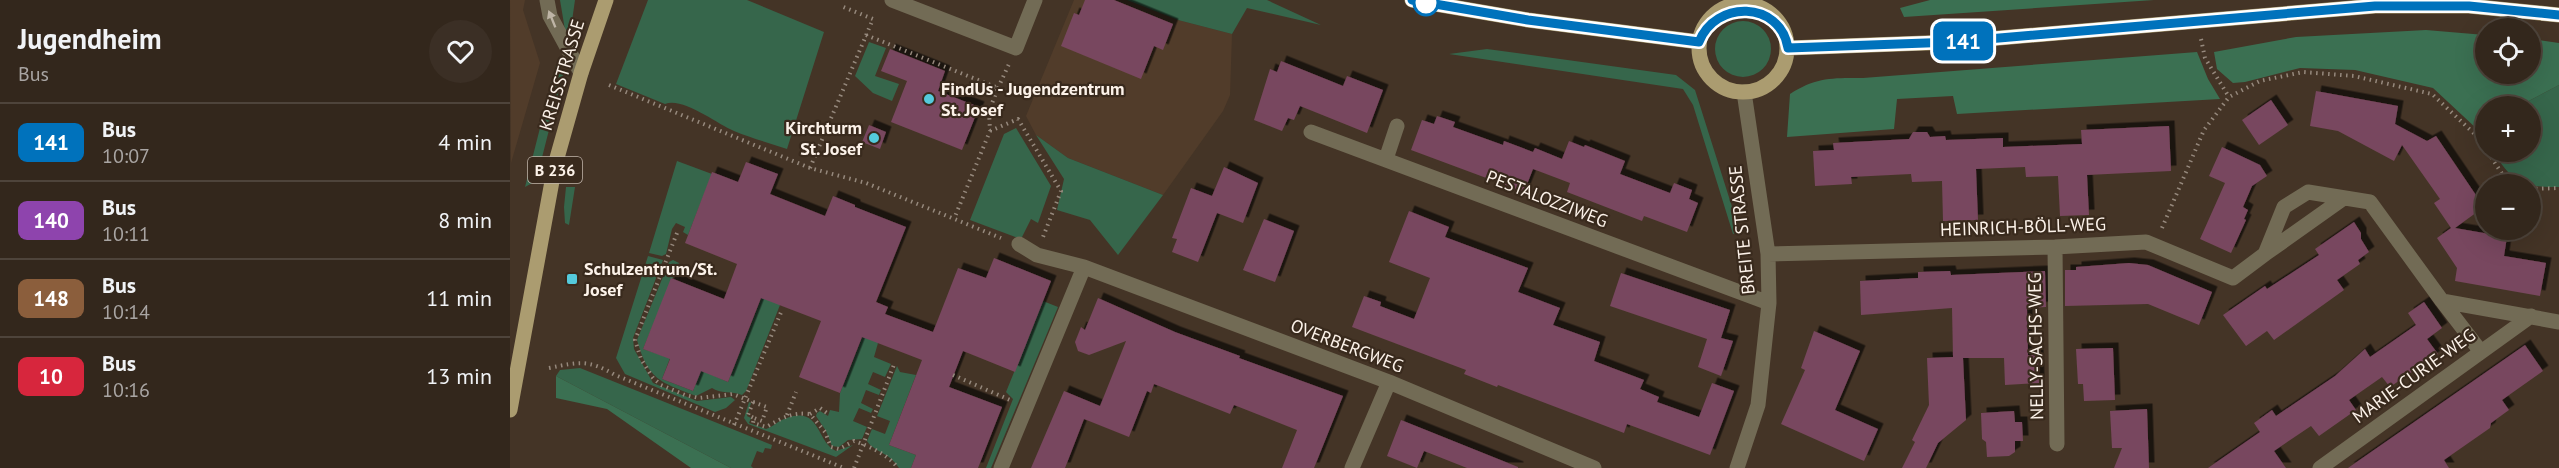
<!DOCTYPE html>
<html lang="en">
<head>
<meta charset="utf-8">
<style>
	:root { --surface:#33271c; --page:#3b2f25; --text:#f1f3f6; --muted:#a9a5a3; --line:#4e443b }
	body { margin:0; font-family:"PT Sans",sans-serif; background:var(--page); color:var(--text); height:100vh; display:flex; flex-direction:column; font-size:22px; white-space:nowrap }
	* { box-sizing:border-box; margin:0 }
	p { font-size:20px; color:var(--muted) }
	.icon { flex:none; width:33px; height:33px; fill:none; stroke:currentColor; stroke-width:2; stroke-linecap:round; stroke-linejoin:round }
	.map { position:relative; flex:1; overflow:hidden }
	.sheet { display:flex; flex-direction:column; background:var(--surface); width:510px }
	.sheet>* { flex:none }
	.badge { padding:0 12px; border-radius:9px; font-size:21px; line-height:39px }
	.fabs { position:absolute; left:1965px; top:18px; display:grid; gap:12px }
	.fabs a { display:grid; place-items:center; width:66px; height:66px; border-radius:50%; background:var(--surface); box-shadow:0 6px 24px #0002,0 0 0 2px var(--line); font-size:30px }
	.map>.badge { position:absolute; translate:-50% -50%; box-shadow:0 0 0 3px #fff }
	.round { display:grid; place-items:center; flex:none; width:63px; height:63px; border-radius:32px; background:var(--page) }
	.summary { display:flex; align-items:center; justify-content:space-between; height:102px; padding:0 18px }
	h1 { font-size:28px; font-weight:700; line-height:45px }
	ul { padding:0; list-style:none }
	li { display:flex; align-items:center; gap:18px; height:78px; padding:0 18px; border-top:2px solid var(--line) }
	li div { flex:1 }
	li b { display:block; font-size:22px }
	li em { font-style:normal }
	li .badge { min-width:66px; font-weight:700; text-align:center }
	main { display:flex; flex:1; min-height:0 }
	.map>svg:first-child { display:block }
	.built { fill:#513c2a }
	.green { fill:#36664b }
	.forest { fill:#3b7052 }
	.building { fill:#78475e; filter:url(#shadow) }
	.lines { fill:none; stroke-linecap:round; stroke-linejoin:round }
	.path { stroke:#96897d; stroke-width:4; stroke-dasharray:1.5 4.5; stroke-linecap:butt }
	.minor { stroke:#726b55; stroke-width:15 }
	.major { stroke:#ab9c70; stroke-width:15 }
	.oneway { fill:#beb5a6 }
	.line-casing { stroke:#fff; stroke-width:14 }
	.line { stroke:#0072bc; stroke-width:9 }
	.stop-dot { fill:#fff; stroke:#0072bc; stroke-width:3 }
	.poi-dot { fill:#54cadc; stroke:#392a1d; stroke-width:2 }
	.labels { text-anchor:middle; stroke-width:4.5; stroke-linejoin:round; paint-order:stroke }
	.shield { fill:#392a1d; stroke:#c2b6ac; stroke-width:1.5 }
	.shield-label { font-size:16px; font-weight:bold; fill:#fcf2e9 }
	.street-label { font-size:18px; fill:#fcf2e9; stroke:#392a1d }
	.poi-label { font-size:18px; font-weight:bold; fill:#fcf2e9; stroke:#392a1d; text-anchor:start }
</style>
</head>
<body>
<main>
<section class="sheet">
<div class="summary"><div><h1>Jugendheim</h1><p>Bus</p></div><a class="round"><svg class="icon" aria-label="heart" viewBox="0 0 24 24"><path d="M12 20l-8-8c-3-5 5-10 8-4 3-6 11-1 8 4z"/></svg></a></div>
<ul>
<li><span class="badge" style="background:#0072bc;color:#fff">141</span><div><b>Bus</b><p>10:07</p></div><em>4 min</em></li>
<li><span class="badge" style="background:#8e44ad;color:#fff">140</span><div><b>Bus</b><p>10:11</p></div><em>8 min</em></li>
<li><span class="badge" style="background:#8b5e3c;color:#fff">148</span><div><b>Bus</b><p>10:14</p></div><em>11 min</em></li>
<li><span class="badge" style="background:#d7263d;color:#fff">10</span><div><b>Bus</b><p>10:16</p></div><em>13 min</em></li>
</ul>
</section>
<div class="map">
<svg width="2049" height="468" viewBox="0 0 2049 468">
	<defs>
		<filter id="shadow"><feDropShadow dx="5.5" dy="-5.5" stdDeviation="0" flood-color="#0009"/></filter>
	</defs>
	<rect width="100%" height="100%" fill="#443426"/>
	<!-- built -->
	<path class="built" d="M0,0H15L13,10L30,63L1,163Z
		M564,0H617L668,20L722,34L720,95L713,111L653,195L558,158L526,135L516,116Z"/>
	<!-- green -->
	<path class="green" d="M50,0H65L60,35L56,36Z
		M138,0H237L314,32L277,149C259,143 241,138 224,131C207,124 173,97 155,104L106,84Z
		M617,0H757L811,25L737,8L722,34L668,20Z
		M1205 49a28 28 0 1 1 56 0a28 28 0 1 1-56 0Z
		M359,42L376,48L365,76L389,84L382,101L363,93L345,76Z
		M977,49L1166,75L1185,90L1230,232L1223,234L1183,105L1173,89L939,54Z
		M50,64L53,75L26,181L15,187L46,65Z
		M2049,85V187C2010,187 2005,184 1983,152H2020V106H2009Z
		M506,128L541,186L528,223L521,219L511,239L460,220L494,134Z
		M526,135L558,158L653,195L608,255L580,220L547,210L554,179Z
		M167,161L202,174L178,235L173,232L175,227L166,223L162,229L156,254L152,256L139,253Z
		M56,187H65L59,225L55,223L54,207Z
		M138,256L153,260L123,338L124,349L143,383L187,401L221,397L225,400L216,408L205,412L115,374L106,358Z
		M163,260L169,263L133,349L160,358L152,379L183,391L191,370L218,382L257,284L270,305L236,391L232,395C222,391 210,394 202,388L186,396C150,382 138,380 127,340L159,262Z
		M533,301L548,307L481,468H476L503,399L496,392Z
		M358,323L368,343L364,357L381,364L375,377L363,372L358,384L371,390L369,395L356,390L351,403L363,409L361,413L349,408L343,421L357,427L352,439L338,440L329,447L322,446L316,431L306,416L307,413L310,411L318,416L320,410L329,412L330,393Z
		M387,366L390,372L406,375L379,445L406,455L401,468H389C379,452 364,452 357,441L362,429L375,434L380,421L367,416Z
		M70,368L262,445L261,449L255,448L253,453L247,451L241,466L243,468H221L46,376L50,370Z
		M239,402L241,403L237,416L241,418L239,423L256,429C263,427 269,420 277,418C311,406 306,442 326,451L343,445L326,457L238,424L234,418Z"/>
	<!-- forest -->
	<path class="forest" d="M1420,0H1644L1394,17L1390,8Z
		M1916,30L1975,35L1976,74H2020L2021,39L2049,43V85L2009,106H1976L1975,124L1967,129L1923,88L1845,70L1790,68L1735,82L1723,83L1707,69L1704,52L1786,37Z
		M1687,52L1698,79L1710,99L1447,114L1443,96L1387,99L1384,129L1277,137L1280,94C1306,77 1323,78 1353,78Z
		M46,376L221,468H181L97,409L46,398Z"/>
	<!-- building -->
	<path class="building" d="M575,0H604L663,24L653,50L644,46L631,79L551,46L564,13L569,15Z
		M380,49L435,71L428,91L469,107L452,150L381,122L397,81L371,71Z
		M771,61L833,86L837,76L873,90L857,133L790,106L784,120L778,118L772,131L744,120L760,69L767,72Z
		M1806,91L1888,106L1885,124L1917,141L1926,136L1974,207L1945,228L1997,237L1994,256L2036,263L2030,296L1945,281L1947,268L1927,238L1941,228L1924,203L1930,199L1892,145L1884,161L1828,131L1800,126Z
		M1761,100L1778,125L1749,145L1732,120Z
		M927,116L945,122L943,127L993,145L994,141L1023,152L1025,148L1052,159L1059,141L1074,147L1075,145L1115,161L1110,174L1160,193L1164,183L1182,190L1179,199L1188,203L1177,232L1134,216L1132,221L1057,192L1060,183L1023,169L1014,192L901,150L912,120L924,124Z
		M359,125L376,132L370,149L352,142Z
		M1659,126L1661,171L1577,175L1579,215L1550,216L1548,176L1516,177L1515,167L1466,169L1468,220L1433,221L1432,181L1402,182L1401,174L1341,177L1342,184L1305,186L1303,151L1324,150L1323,143L1399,139L1403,132H1417L1420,137L1435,136L1436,140L1493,138V147L1572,144L1571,130Z
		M1712,147L1750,165L1757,176L1742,186L1733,207L1738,210L1734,219L1736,220L1721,253L1690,239L1715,183L1699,176Z
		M236,162L268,174L260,194L315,216L323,196L345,205V207L396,227L366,302L378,307L375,314L423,332L448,268L476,278L484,258L541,281L505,372L453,351L439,387L492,407L468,468H401L406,455L379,445L412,360L352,337L330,393L289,377L311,321L251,298L218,382L191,371L183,391L152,379L160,359L133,349L161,278L214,299L227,264L175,243L202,172L228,182Z
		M714,167L748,183L733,223L707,213L688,262L662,252L667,239L662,238L681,188L702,196Z
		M899,211L939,227L935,237L1018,268L1008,292L1050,308L1043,325L1090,342L1084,361L1134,380L1130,389L1149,397L1147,402L1189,417L1202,383L1224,391L1200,455L1117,424L1114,433L988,385L987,387L954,374L956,370L842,327L854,296L871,302L870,306L904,319L920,278L879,262Z
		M754,219L784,231L765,282L733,270Z
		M1844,222L1851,233V239L1859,252L1848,260L1850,264L1827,280L1834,290L1764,340L1757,331L1736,346L1713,315L1755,286L1757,289L1809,255L1805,249Z
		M1619,263L1638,265L1702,292L1689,325L1638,304L1555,306V270H1566V267Z
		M1440,271L1441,275L1535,271L1536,307L1517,308L1518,355H1528L1529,383L1495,385L1494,358H1453L1456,420L1428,443L1416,468H1392L1405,442L1402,440L1419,405L1417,358L1443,357L1442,308L1351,315L1350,281L1408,278V272Z
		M1111,273L1220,310L1211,338L1223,341L1211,376L1188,367L1197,339L1100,306Z
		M588,298L665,332L730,356L729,358L833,396L804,468H772L787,430L724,405L720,414L644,384L641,393L637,391L619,437L574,419L555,468H521L554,391L590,406L616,341L579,355L568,351L565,342L571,327L575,330Z
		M1914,302L1932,328L1917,339L1928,354L1880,387L1872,377L1839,400L1846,410L1809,436L1801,426L1764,451L1776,468H1698L1750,432L1744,423L1762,410L1766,416L1825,376L1855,349L1860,357L1906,325L1898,313Z
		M1304,331L1350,351L1325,410L1368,429L1354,461L1271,424L1295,370L1291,368Z
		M2015,345L2033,371L1992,400L1999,410L1981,423L1980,428L1934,460L1939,468H1838Z
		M1603,348L1605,400L1574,401L1573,384H1568L1566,349Z
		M1637,409L1639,468H1604L1612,448H1602L1600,411Z
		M1504,411L1505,422H1512L1513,441H1505V452L1499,456L1477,457L1476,442L1472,439L1471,413Z
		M891,420L1008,467V468H957L914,451L907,468L877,456Z"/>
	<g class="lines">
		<!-- path -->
		<path class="path" d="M356,35L488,88L479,111L480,131L444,219
			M1691,39L1695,58L1719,97
			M99,85L300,168L356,183L491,238
			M488,88L499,64
			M480,131L508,119L551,191L533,237
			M1978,152L1996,180L2008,184
			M300,168L363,19L331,6
			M2020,189L2049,188
			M1652,228L1694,130L1719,97L1750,81L1793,72L1844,76L1922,94L1970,139L1976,148
			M167,233L125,340L131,359L143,378L151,385L175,395L189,398L223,394L243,402L238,415L244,418L243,423L256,427C272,418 282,412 300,414L315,432L321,447L329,449L344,441C361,447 377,454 388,468
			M39,368C69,362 78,359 105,375L334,468
			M443,375L500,400
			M243,402L257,407L252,421L244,418
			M300,414L310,408L317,413
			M277,415L286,392
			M224,425L272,310
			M344,468L385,362"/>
		<!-- minor -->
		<path class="minor" d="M37,0L40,16L71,73
			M382,0L506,48L525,0
			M1230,0V4
			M801,132L1259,303
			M876,159L887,126
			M509,244L527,255L574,267L879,382L1084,468
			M1545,247L1547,444
			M1258,254L1545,247L1636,242L1723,278L1755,254L1774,207L1798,192L1860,202L1932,301L2049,322
			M1755,254L1834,198
			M1932,301L1971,352
			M491,468L574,267
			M842,468L879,382
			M1227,468L1248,405L1259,303L1258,254L1234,92
			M1810,468L2021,316"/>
		<!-- major -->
		<path class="major" d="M902,0L1018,20L1189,42
			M1189 48a44 44 0 1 1 88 0a44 44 0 1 1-88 0Z
			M1278,48L1443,42L1865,6H1959L2049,15
			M0,410L45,165L71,73L96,0"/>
	</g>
	<!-- one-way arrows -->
	<defs><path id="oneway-solid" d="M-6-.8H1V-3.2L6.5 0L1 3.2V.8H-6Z" transform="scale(1.5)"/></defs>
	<use class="oneway" href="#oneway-solid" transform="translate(42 19) rotate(-112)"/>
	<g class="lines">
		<defs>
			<path id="line" d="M902,0L1018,20L1189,42C1205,0 1270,0 1278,48L1443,42L1865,6H1959L2049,15"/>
		</defs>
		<!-- line casing -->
		<use href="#line" class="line-casing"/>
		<!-- line -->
		<use href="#line" class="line"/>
	</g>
	<!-- markers -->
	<circle class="stop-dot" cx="916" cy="3" r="12"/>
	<g class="poi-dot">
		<circle cx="419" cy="99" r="6"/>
		<circle cx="364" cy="138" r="6"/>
		<rect x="56" y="273" width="12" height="12" rx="3"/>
	</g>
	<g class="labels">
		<!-- shield labels -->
		<rect class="shield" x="18" y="157" width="54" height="26" rx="4.5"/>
		<g class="shield-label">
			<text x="45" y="176">B 236</text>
		</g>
		<!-- street labels -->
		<g class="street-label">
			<text transform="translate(52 75) rotate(-73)" y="6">KREISSTRASSE</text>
			<text transform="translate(1037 199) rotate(21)" y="6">PESTALOZZIWEG</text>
			<text transform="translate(1513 227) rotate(-2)" y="6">HEINRICH-BÖLL-WEG</text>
			<text transform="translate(1232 230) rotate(-96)" y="6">BREITE STRASSE</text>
			<text transform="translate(837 346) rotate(21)" y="6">OVERBERGWEG</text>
			<text transform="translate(1526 346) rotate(-91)" y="6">NELLY-SACHS-WEG</text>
			<text transform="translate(1904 376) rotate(-36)" y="6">MARIE-CURIE-WEG</text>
		</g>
		<!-- poi labels -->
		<g class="poi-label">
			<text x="431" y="95">FindUs - Jugendzentrum<tspan x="431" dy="21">St. Josef</tspan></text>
			<text x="352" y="134" text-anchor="end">Kirchturm<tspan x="352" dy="21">St. Josef</tspan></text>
			<text x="74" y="275">Schulzentrum/St.<tspan x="74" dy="21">Josef</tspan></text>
		</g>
	</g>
</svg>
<div class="fabs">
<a><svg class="icon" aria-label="locate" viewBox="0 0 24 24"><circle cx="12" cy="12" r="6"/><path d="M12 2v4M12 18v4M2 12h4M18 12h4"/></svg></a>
<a>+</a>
<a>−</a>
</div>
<b class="badge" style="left:1453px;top:41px;background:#0072bc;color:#fff">141</b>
</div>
</main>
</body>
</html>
